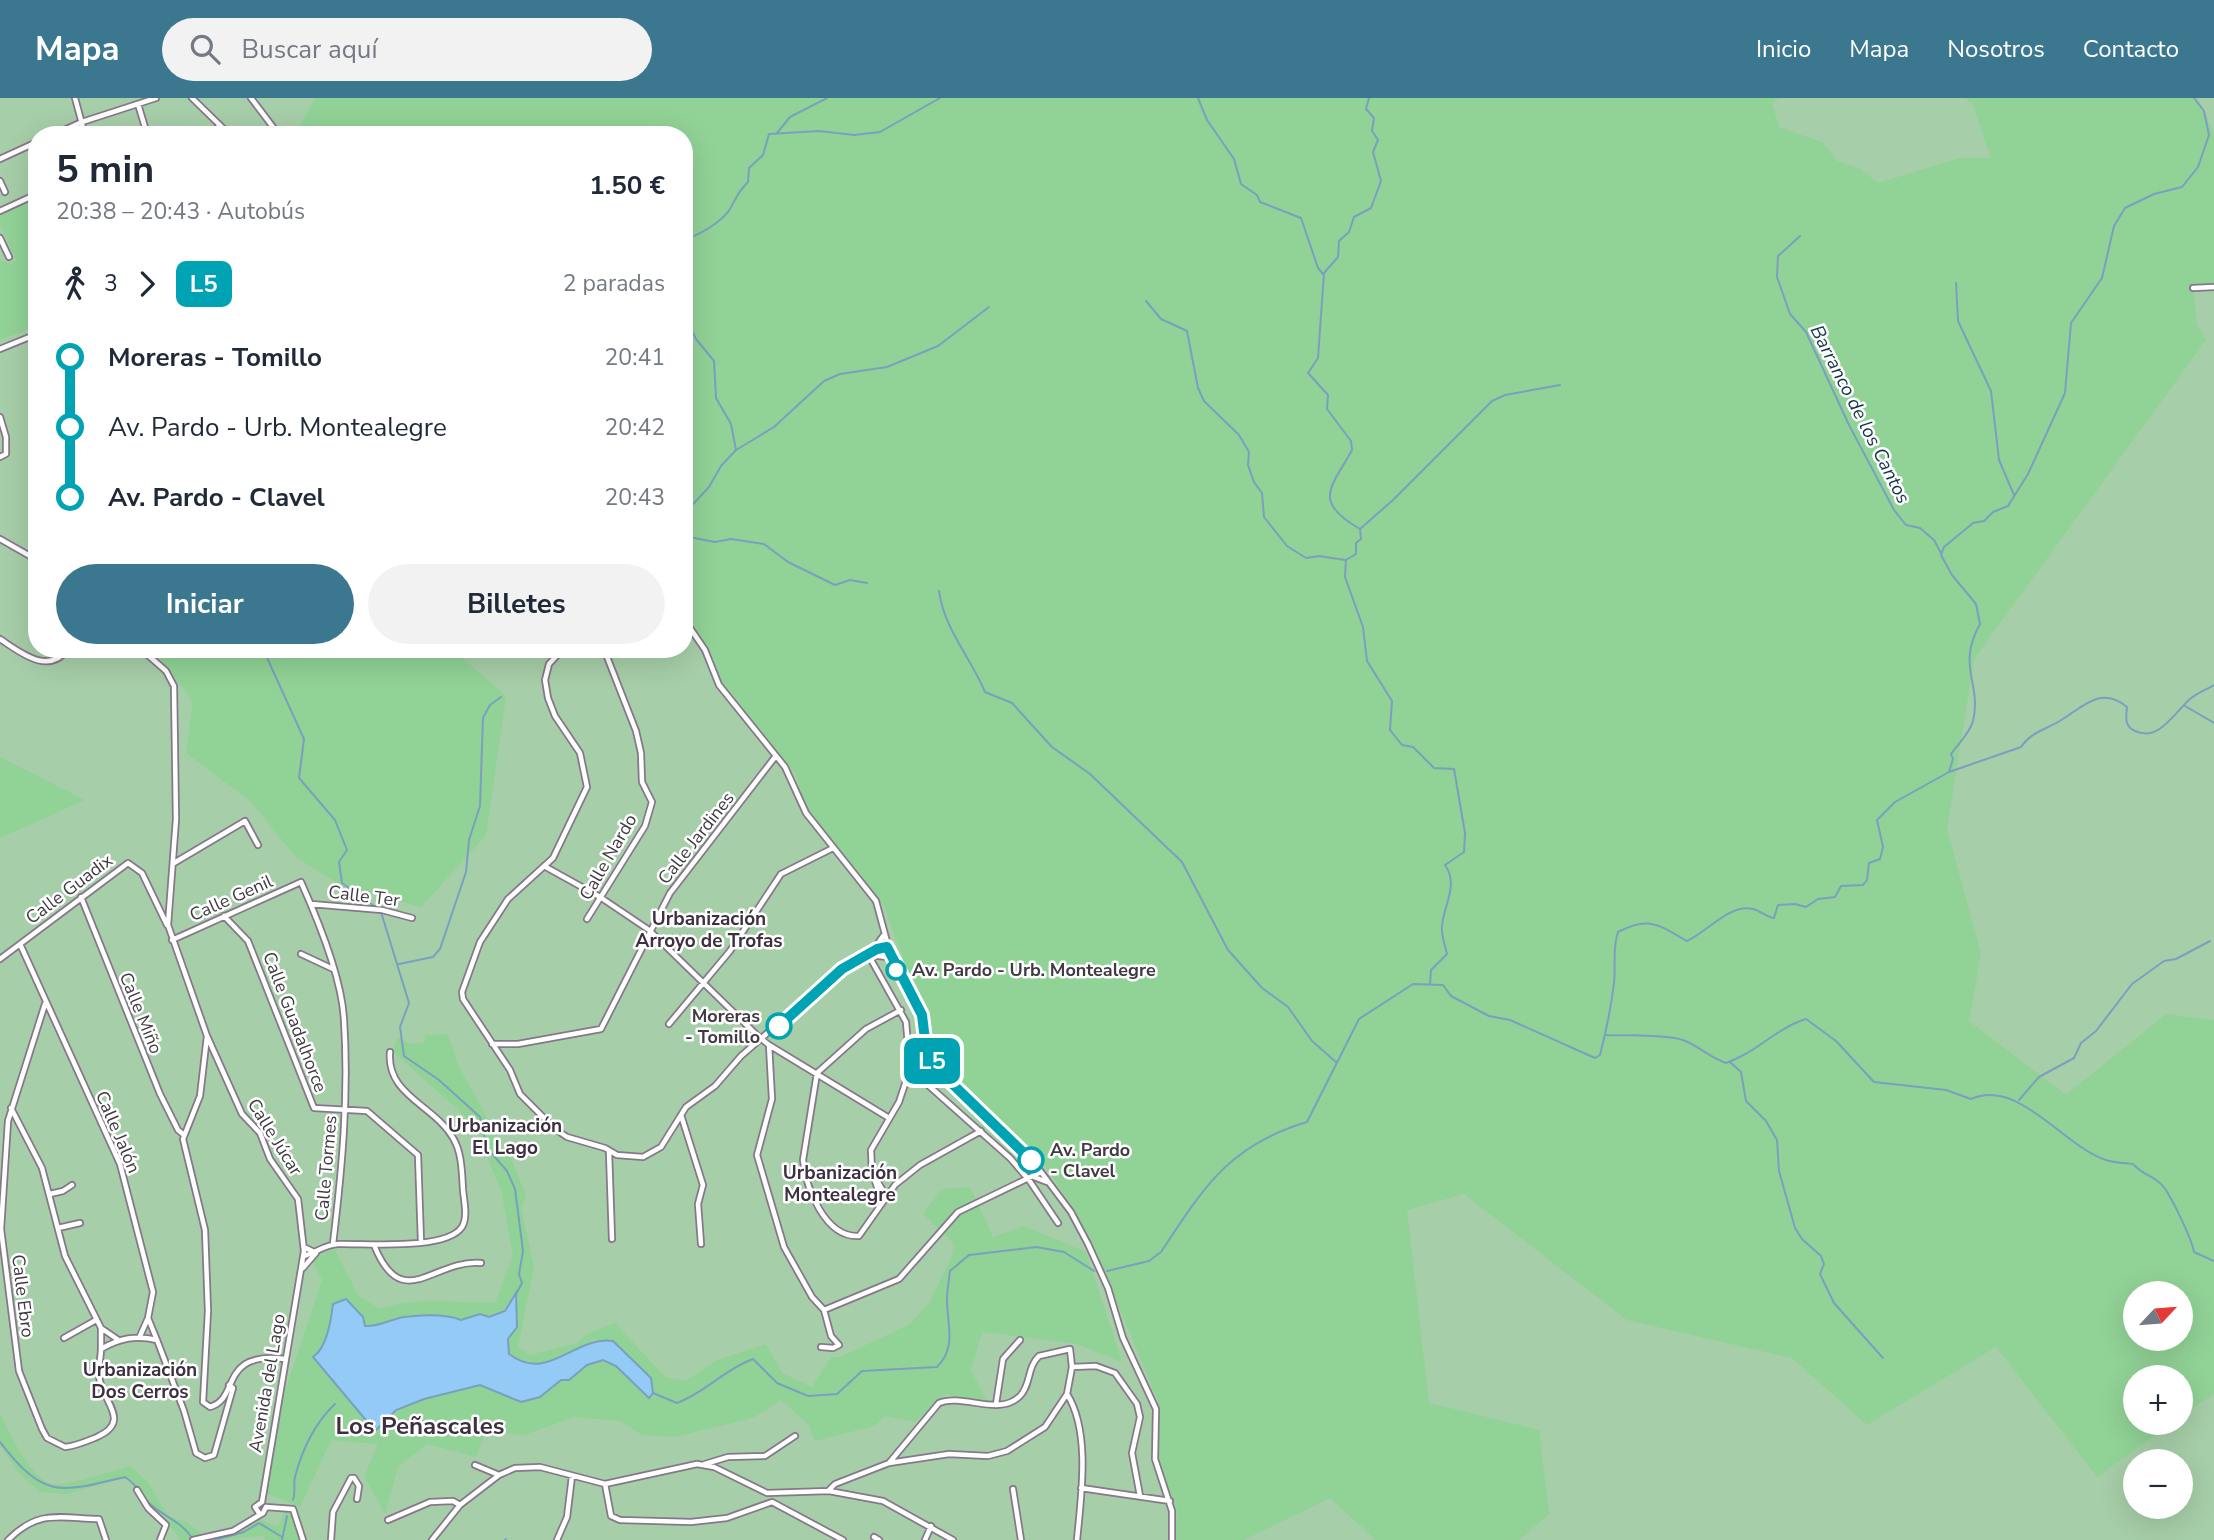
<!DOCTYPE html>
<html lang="es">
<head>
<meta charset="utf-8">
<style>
	:root { --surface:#fff; --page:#f2f2f3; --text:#1f2937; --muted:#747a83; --accent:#3b778e }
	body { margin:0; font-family:"Nunito Sans",sans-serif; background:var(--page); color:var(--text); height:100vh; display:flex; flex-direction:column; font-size:26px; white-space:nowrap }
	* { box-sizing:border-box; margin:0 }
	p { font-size:23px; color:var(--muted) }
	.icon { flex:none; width:38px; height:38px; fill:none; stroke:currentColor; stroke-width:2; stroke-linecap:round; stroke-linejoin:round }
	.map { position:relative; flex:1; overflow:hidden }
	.sheet { position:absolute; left:28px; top:28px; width:665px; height:532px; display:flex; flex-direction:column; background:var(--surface); border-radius:28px; box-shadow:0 7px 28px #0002 }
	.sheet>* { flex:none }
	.badge { padding:0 14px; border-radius:10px; font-size:24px; line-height:46px }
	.needle { width:46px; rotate:64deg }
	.fabs { position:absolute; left:2123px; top:1183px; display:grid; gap:14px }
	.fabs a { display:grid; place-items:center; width:70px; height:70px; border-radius:50%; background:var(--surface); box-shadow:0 7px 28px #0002; font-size:35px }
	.map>.badge { position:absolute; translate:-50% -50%; box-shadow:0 0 0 4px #fff }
	.legs { display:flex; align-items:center; gap:10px; height:77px; padding:0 28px; font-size:23px }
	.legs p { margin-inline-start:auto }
	.head { display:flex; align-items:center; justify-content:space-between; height:119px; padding:0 28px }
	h1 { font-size:38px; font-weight:700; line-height:52px }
	.action { display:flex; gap:14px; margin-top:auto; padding:14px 28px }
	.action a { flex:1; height:80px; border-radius:42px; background:var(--accent); color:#fff; font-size:28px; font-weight:700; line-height:80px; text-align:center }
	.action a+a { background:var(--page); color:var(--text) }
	ul { padding:0 28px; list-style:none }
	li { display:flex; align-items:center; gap:24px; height:70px; font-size:26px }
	li i { display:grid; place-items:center; width:10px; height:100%; margin:0 9px; background:currentColor }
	li i::after { content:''; width:18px; height:18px; margin:-9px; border:5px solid; border-radius:50%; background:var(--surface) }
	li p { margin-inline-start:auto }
	li:first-child i { background:linear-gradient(#0000 50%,currentColor 0) }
	li:last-child i { background:linear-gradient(currentColor 50%,#0000 0) }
	header { display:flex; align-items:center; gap:42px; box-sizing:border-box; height:98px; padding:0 35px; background:var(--accent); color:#fff }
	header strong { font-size:33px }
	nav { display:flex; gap:38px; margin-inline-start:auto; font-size:24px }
	.search { width:490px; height:63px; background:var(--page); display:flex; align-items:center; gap:18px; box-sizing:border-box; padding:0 24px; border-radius:38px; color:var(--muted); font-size:26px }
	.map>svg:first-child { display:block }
	.green { fill:#a6cea8; fill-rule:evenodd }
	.forest { fill:#91d296; fill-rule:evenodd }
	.water { fill:#93cbf6; stroke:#7aa0c0; stroke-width:2 }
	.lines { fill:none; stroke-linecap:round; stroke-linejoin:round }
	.stream { stroke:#7aa0c0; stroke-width:2 }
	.street-casing { stroke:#87778a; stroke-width:8 }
	.street { stroke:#fff; stroke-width:4.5 }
	.line-1-casing { stroke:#fff; stroke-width:16 }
	.line-1 { stroke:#00a3b4; stroke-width:10 }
	.stop-1-dot { fill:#fff; stroke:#00a3b4; stroke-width:3.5 }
	.labels { text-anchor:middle; stroke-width:5; stroke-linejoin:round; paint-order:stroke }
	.street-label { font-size:18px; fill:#413a43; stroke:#fff }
	.stop-label { font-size:18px; font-weight:bold; fill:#413a43; stroke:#fff; text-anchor:start }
	.water-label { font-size:19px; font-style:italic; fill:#15344a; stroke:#fff }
	.neighbourhood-label { font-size:19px; font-weight:bold; fill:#3e3041; stroke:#fff }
	.district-label { font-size:24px; font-weight:bold; fill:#3e3041; stroke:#fff }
</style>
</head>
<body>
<header>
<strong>Mapa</strong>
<div class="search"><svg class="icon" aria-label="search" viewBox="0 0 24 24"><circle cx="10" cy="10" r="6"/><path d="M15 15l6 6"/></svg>Buscar aquí</div>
<nav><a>Inicio</a><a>Mapa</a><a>Nosotros</a><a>Contacto</a></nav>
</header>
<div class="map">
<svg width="2214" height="1442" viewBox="0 0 2214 1442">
	<rect width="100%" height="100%" fill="#f8e6fc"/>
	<!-- green -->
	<path class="green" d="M0,0H2214V1442H0ZM37,37H684V551H37ZM2135,1195H2180V1241H2135ZM2135,1279H2180V1325H2135ZM2135,1363H2180V1409H2135Z"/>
	<!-- forest -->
	<path class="forest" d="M315,0H1779L1772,5L1779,29L1822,44L1837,63L1859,70L1878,85L1960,60H1991L1973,6L1965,0H2198L2214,36V190L2194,194L2197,227L2206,242L1974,561L1947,731L1981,856L1969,923L2066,997L2166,916L2214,922V1296L2181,1318L2180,1279H2135V1325H2172L2097,1379L1996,1249L1867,1327L1792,1260L1627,1222L1464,1096L1407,1112L1429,1305L1539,1332L1549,1416L1519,1442H1376L1330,1400L1244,1442H1175L1177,1412L1159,1364L1158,1303L1099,1161L1071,1106L1040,1061L941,964L883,806L808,715L795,675L722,586L711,554L684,513V396L688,385L684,375V37H295ZM2135,1195H2180V1241H2135Z
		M37,100V228L0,242V162L11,166L16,162L0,127V118Z
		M153,551H452L506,598L486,737L421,809L342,788L296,759L250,703L186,655L193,604Z
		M0,659L85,702L0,740Z
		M448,936L459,969L483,1012L497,1047L511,1060L526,1098L521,1110L534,1169L518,1249L530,1257L577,1245L589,1235L615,1225L665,1279L686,1283L717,1262L766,1246L782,1275L812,1289L831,1259H840L909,1227L929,1205L951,1161L954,1146L923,1116L942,1091L970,1089L993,1139L1024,1128L1086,1154L1122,1264L1077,1246L982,1234L971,1272L986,1302L944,1296L915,1324L885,1318L874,1328L815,1343L809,1327L781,1302L753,1320L674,1339L642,1337L620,1323L574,1319L524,1337L505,1335L488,1327L476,1359L427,1346L398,1369L385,1416L364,1378L378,1346L331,1342L300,1409L263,1394L280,1308L322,1182L312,1162L334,1150L358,1197L380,1211C413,1199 459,1205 495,1205L513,1157L501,1091L483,1050L480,1031L392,953L398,939L410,946L425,944V937ZM516,1196L517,1229L508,1241L509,1255L520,1264L534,1267L570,1257L592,1242L613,1243L651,1280L649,1300L616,1268L603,1262L587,1267L569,1282H561L540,1299L521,1304L480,1287L424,1301L396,1312L375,1333L313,1258C327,1250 331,1222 333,1206L346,1201L363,1219L365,1228C379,1229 391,1221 404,1219C421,1217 446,1216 461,1222L480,1216L489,1219L505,1213Z
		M0,1316C10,1334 32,1387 56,1386C80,1385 107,1374 130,1368L148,1384L168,1418L188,1425L209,1442H180C169,1425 140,1390 124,1380L66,1396L40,1394L18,1374L0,1347Z
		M285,1413L291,1415L298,1442H266L263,1438L218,1442L242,1433L258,1420L278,1429Z"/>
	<!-- water -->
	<path class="water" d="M516,1195L517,1229L508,1241L509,1256C548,1286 575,1237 613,1243L651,1280L653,1295L649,1300L616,1268L603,1262L587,1267L569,1282H561L540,1299L521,1304L480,1287L424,1301L396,1312L375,1333L313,1259C327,1250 331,1222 333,1206L346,1201L363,1219L365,1228C379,1229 391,1221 404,1219C421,1217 446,1216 461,1222L480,1216L489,1219L505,1213Z"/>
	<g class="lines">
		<!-- stream -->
		<path class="stream" d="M1198,0L1207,22L1234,61L1241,86L1257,97L1260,104L1301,120L1318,170L1323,176
			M1369,0L1366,11L1374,20L1372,33L1378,42L1373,54L1381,83L1371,110L1354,119L1349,134L1339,143L1338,159L1324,175L1318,260L1308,275L1328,297L1327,311L1351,343L1352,352C1332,389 1311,403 1360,431L1361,441L1356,445V456L1346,462L1345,479L1363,529L1367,563L1392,603L1390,632L1402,647L1413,649L1434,670L1454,671L1465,735L1464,754L1445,767C1459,787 1444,806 1442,828C1441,836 1445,848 1447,856L1431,872L1430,886
			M777,35L790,19L827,0
			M1800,138L1778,158L1777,179L1790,216L1806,234L1849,327L1894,412L1906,427L1920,430L1934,442L1941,455
			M684,142C699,137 722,124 730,111C737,99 737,95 748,84L749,70L763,57L769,36L819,33L854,37L880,34L940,0
			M684,169L687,174L684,198
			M1956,185L1958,223L1991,293L1999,362L2014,397
			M1146,203L1161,221L1187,233L1198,290L1204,303L1239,337L1249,354L1248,367L1254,384L1262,395L1264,419L1287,448L1306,460L1319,458L1345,462
			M684,217L696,241L714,263L716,300L731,326L736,352
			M684,416L709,389L721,368L736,352L774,329L824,283L840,276L887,269L938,248L989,209
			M1360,431L1393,402L1492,303L1505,297L1560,287
			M684,438L715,444L731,441L764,446L788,464L835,487L850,482L867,485
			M939,493C944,531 971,560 985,594L1012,605L1052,649L1090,676L1182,764L1228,852L1262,890L1288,909L1312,943L1336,964
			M263,551L304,641L299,680L335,722L347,752L339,764L342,785L377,810
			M2185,608L2214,625
			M1949,674L1953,661L1951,656C1958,646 1970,635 1973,623C1982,585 1956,569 1980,526L1976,506L1952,477L1941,457L1944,449L1973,425L1984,423L1993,414L2008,408L2028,376L2065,295L2071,225L2102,180L2114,128L2125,110L2154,96L2182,89L2198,69L2209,37L2204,13L2194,0
			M381,814L409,905L400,929L404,958L439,982L480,1019L487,1050L507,1073L515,1091L523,1153L519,1176L522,1185L516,1196
			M399,866L433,859L440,851L466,774L469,742L480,708L483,620L490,607L501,599
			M1605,937C1621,937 1670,937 1683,942C1699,948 1709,959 1726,965C1756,955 1776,930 1806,921L1836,943L1874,984L1946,992L1971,1001C2019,980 2063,1048 2106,1062C2114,1065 2125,1065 2133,1066C2144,1078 2150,1076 2160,1085C2169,1092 2192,1142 2194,1154L2214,1163
			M1730,964L1741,974L1746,1003L1766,1023L1777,1042L1779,1073L1795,1130L1802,1141L1821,1158L1824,1166L1820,1176L1834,1205L1883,1260
			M2019,1002L2039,979L2074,960L2081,945L2096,933L2132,886L2164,863L2176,861L2210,843
			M1107,1173L1149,1163L1161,1154C1204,1089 1229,1047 1307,1024L1359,921L1413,886L1443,887L1451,898L1489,918L1510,922L1595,960L1600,957C1606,934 1611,909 1614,885C1616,867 1612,852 1618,834C1650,817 1660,828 1687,843C1707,834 1730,805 1753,811C1761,813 1766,819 1774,820L1778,807L1795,806L1806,809L1818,801L1835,799L1841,788L1863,787L1867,782L1869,765L1880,761L1883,749L1877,722L1895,704L1949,674L2021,649C2030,635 2044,632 2058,624C2081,611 2100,586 2127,609C2126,620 2124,628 2135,633C2159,644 2174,615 2190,601C2197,595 2206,592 2214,587
			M653,1295L677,1305C706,1294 725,1271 753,1261L777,1285L808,1298L837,1296L862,1273L937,1269C957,1249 947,1227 947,1201C947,1192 949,1182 950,1173L969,1157L1036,1149L1064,1154L1094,1173
			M0,1344C44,1401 59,1395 125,1379C136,1386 139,1393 147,1403C161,1418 183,1423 193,1442
			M293,1402C296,1394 293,1387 295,1379C302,1352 315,1325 335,1306
			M215,1442L244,1434L259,1425L282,1439
			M282,1442L287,1418
			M505,1442L506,1441"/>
		<defs>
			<path id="street" d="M75,0L85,37
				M192,0L230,37
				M251,0L279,37
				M138,6L147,36
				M53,37L82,24L156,0
				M210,37L220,27
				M0,61L37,44
				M0,83L5,94
				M0,113L37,96
				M0,140L9,159
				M2193,190L2214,189
				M31,239L37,251
				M0,251L37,236
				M0,319L6,339V356L0,359
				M0,441L37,462
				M684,521L705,552L719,587L785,669L806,715L876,803L893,866L922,917L926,950L938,972L1005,1034L1041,1074L1071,1114L1088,1146L1108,1190L1123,1240L1156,1311L1155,1361L1172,1413V1442
				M0,541C20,554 48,578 68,551
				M141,551L166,573L174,588L176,721L168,827L207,938L200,998L183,1041L205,1132L208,1213L203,1304L210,1309C241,1300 218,1253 285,1261
				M563,551L549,566L545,582L548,600L555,618L580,655L587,689L553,760L508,801L480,844L462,894L463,901L510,972L520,996L555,1031L567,1039L605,1050L617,1057L643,1059L661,1049L686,1009L715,988L741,958L828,882L869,858L883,838
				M174,765L245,723L258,747
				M544,768L600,799L649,832L761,941
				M81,799L160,996L178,1032L184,1037
				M311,806L382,812L412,820
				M224,818L248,843L314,1010L367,1013L418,1057L421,1144
				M587,821L645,728L652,704L642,684L641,655L636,633L604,551
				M172,842L301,784C318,822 342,881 344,922C349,997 342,1071 333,1146
				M20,846L120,1066L153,1194L148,1220L157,1242
				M301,856L333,871
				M870,857L887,859L890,863
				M869,858L906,924L910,971L1010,1060L1029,1082L1058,1125
				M0,861L128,765L142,775L167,827
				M45,906L8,1023L1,1131L19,1273L42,1331L47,1340L65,1349C76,1348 87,1343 97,1339C133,1323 101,1303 99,1278C98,1269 101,1259 101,1251C120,1240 136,1237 157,1242L184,1313L196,1355L205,1360L214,1357L233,1290L229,1287
				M901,912L866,931L817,975L803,1062C806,1090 825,1140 859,1138L895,1087L920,1067L981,1033
				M669,926L730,853L781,776L833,750
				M207,938L242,1016L260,1035L270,1061L298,1101L304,1153L262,1404
				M764,943L769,947L772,1001L757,1057L784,1149L812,1199L824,1212L899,1181L958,1114L1041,1074
				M492,946H518L601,931L670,795L775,659
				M769,947L889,1020
				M11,1010L42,1070L65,1158L101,1230
				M681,1017L703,1087L698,1106L701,1146
				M609,1054L612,1141
				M1033,1067L1034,1079L1047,1084
				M872,1074L871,1052L899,1004L910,971
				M50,1096L63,1093L72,1087
				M882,1104L872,1074L886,1098
				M58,1130L80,1125
				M374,1147C402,1217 433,1161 481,1165
				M304,1158C315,1155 327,1146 338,1146C365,1145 446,1153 462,1129C468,1119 464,1103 463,1092C462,1076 462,1054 453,1040C434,1007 386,997 390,954
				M303,1170L316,1155L304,1149
				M140,1238L148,1220
				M64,1240L96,1222
				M821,1249L833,1250L839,1247L831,1238L824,1212
				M101,1251V1230L117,1241
				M1072,1269L1096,1268L1115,1275L1137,1306L1140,1319L1132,1355L1140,1398
				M996,1306L1003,1261L1020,1242
				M889,1365L939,1305C963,1295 999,1319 1020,1298C1031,1287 1027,1269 1039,1258L1070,1251L1072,1269L1067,1296C1091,1334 1081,1399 1077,1442
				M705,1366L728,1359L765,1358L795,1338
				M475,1367L499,1377
				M605,1386L611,1418L620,1422L691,1424L727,1420L772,1404L843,1442
				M1081,1390L1170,1403
				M1013,1391L1021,1442
				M137,1392L148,1410L166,1427L160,1442
				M829,1392L835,1386L889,1365L949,1356L988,1358L1007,1353L1045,1329L1067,1296
				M266,1409L293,1411L303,1442
				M259,1415L255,1409L262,1404
				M388,1422L430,1404L453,1403L460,1407
				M874,1439L879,1442
				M8,1442C39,1411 59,1420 99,1421L106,1442
				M193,1442L233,1433L263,1415L266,1409
				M331,1442L333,1414L351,1380H354L359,1388L357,1401
				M432,1442L460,1407L499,1377L515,1370L540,1369L605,1386L697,1366L714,1369L767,1395L829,1393L883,1403L953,1442
				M557,1442L567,1419L572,1378
				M925,1442L931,1428"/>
		</defs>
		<!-- street casing -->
		<use href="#street" class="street-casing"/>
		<!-- street -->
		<use href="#street" class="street"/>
	</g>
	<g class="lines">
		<defs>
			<path id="line-1" d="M779,928L842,871L877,851L887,849L922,917L926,950L938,972L1031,1062"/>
		</defs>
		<!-- line-1 casing -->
		<use href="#line-1" class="line-1-casing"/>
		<!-- line-1 -->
		<use href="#line-1" class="line-1"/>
	</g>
	<!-- markers -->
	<g class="stop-1-dot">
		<circle cx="896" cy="872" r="9"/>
		<circle cx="779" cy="928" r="12"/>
		<circle cx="1031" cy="1062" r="12"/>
	</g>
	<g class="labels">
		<!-- street labels -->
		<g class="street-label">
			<text transform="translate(696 740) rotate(-52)" y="6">Calle Jardines</text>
			<text transform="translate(608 759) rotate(-60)" y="6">Calle Nardo</text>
			<text transform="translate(69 791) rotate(-37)" y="6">Calle Guadix</text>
			<text transform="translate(364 798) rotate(7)" y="6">Calle Ter</text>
			<text transform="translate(231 800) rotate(-24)" y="6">Calle Genil</text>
			<text transform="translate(141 915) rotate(68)" y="6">Calle Miño</text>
			<text transform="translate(295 924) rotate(69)" y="6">Calle Guadalhorce</text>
			<text transform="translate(118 1034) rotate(67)" y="6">Calle Jalón</text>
			<text transform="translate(275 1039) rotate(58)" y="6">Calle Júcar</text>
			<text transform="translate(326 1070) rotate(-85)" y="6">Calle Tormes</text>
			<text transform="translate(23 1198) rotate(83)" y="6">Calle Ebro</text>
			<text transform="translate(267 1285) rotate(-80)" y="6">Avenida del Lago</text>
		</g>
		<!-- stop labels -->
		<g class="stop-label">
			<text x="912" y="878">Av. Pardo - Urb. Montealegre</text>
			<text x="760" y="924" text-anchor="end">Moreras<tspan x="760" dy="21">- Tomillo</tspan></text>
			<text x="1050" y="1058">Av. Pardo<tspan x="1050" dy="21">- Clavel</tspan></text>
		</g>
		<!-- water labels -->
		<g class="water-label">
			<text transform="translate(1861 316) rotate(63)" y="7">Barranco de los Cantos</text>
		</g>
		<!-- neighbourhood labels -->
		<g class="neighbourhood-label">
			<text x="709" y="827">Urbanización<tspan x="709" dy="22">Arroyo de Trofas</tspan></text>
			<text x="505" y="1034">Urbanización<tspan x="505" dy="22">El Lago</tspan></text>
			<text x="840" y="1081">Urbanización<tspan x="840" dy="22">Montealegre</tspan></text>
			<text x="140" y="1278">Urbanización<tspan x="140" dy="22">Dos Cerros</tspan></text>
		</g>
		<!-- district labels -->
		<g class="district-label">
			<text x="420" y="1336">Los Peñascales</text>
		</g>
	</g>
</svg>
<div class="fabs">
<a><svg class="needle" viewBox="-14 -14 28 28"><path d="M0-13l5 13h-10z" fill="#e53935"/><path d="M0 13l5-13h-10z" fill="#747a83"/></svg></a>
<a>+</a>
<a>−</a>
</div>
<b class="badge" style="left:932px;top:963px;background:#00a3b4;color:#fff">L5</b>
<section class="sheet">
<div class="head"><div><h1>5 min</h1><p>20:38 – 20:43 · Autobús</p></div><b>1.50 €</b></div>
<div class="legs"><svg class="icon" aria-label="walk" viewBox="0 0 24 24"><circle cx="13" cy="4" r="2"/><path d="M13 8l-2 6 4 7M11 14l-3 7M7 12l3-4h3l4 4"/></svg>3<svg class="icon" aria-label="forward" viewBox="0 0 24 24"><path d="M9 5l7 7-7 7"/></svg><b class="badge" style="background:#00a3b4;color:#fff">L5</b><p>2 paradas</p></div>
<ul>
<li><i style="color:#00a3b4"></i><b>Moreras - Tomillo</b><p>20:41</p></li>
<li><i style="color:#00a3b4"></i><span>Av. Pardo - Urb. Montealegre</span><p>20:42</p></li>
<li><i style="color:#00a3b4"></i><b>Av. Pardo - Clavel</b><p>20:43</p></li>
</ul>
<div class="action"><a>Iniciar</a><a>Billetes</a></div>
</section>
</div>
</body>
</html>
